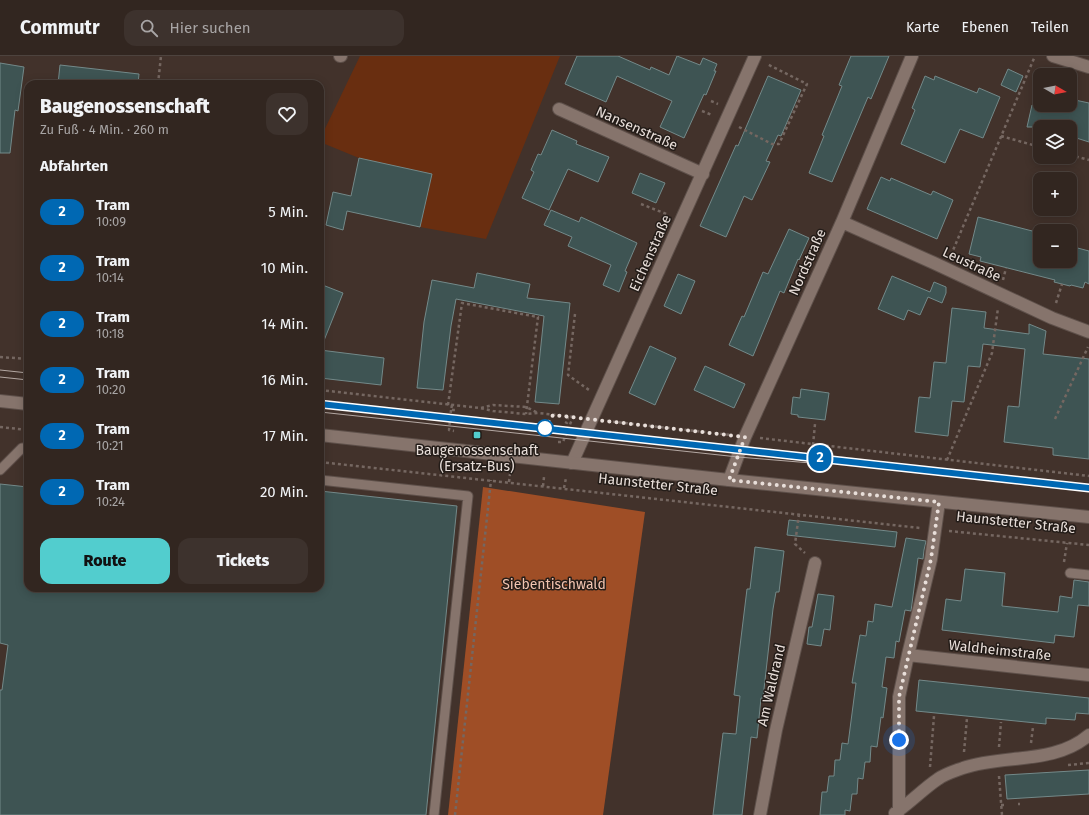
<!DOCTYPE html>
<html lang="de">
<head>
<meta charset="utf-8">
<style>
	:root { --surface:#322620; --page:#3d322d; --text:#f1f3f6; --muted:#a8a5a5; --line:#4d433e; --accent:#52cdce }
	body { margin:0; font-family:"Fira Sans",sans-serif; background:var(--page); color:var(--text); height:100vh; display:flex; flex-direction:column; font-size:15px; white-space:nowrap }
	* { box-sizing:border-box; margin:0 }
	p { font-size:13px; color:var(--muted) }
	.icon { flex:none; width:22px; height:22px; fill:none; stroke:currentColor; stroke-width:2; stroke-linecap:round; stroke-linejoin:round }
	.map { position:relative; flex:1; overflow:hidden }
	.side { position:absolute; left:24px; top:24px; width:300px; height:512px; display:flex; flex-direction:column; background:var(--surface); border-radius:12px; box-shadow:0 2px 10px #0003,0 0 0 1px var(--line) }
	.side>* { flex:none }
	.badge { padding:0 8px; border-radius:13px; font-size:14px; line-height:26px }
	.needle { width:26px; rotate:99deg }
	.buttons { position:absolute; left:1033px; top:12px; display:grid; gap:8px }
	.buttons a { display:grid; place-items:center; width:44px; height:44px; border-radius:8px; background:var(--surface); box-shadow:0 2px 10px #0003,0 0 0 1px var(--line); font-size:20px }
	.you { position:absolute; width:20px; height:20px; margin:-10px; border:3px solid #fff; border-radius:50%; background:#1a73e8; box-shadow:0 0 0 6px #1a73e833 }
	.map>.badge { position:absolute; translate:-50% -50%; box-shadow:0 0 0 2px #fff }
	h2 { padding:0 16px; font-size:15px; line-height:36px }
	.round { display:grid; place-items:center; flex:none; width:42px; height:42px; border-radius:12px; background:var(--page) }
	.head { display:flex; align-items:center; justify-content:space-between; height:68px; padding:0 16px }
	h1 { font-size:19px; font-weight:800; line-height:30px }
	.button { display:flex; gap:8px; margin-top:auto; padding:8px 16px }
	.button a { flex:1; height:46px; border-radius:12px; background:var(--accent); color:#111; font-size:16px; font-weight:800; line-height:46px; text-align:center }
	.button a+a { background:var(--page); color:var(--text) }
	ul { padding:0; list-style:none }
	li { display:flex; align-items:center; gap:12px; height:56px; padding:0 16px }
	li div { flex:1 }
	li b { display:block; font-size:15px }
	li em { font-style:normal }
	li .badge { min-width:44px; font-weight:700; text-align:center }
	header { display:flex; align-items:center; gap:24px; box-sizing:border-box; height:56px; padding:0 20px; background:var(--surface); border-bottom:1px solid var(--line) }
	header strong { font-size:19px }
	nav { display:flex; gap:22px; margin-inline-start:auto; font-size:14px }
	.search { width:280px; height:36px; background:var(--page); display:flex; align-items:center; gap:10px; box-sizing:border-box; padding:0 14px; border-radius:12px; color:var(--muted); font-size:15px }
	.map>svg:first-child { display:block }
	.green { fill:#692e10 }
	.forest { fill:#9f4e26 }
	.building { fill:#3e5453; stroke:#738989 }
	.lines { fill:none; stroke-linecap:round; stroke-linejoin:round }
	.lane-casing { stroke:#5e504a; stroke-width:11 }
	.street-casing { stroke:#5e504a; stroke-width:14 }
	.secondary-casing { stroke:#5e504a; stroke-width:14 }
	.path { stroke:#756761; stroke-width:2.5; stroke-dasharray:3 3; stroke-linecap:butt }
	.lane { stroke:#86746c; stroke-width:9 }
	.street { stroke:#86746c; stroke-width:12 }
	.secondary { stroke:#86746c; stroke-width:12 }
	.tram { stroke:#b4a8a3; stroke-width:1 }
	.line-casing { stroke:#fff; stroke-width:9 }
	.line { stroke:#0068b3; stroke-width:6 }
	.walk { stroke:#e8ded9; stroke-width:4; stroke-dasharray:0 7.2 }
	.stop-dot { fill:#fff; stroke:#0068b3; stroke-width:2 }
	.poi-dot { fill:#52cdce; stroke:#231c18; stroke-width:1.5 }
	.labels { text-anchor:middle; stroke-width:3; stroke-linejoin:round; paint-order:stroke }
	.street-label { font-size:14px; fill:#e8ded9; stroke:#231c18 }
	.poi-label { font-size:14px; fill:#e8ded9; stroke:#231c18 }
	.park-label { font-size:14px; fill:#f2c4b0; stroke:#231c18 }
</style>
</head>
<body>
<header>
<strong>Commutr</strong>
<div class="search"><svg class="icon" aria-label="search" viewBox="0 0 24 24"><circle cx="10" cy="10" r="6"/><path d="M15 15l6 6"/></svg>Hier suchen</div>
<nav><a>Karte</a><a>Ebenen</a><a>Teilen</a></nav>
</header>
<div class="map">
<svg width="1089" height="759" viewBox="0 0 1089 759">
	<rect width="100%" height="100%" fill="#42322b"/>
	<!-- green -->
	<path class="green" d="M360,0H560L486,183L420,171L432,119L359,102L320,86V83Z"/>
	<!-- forest -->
	<path class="forest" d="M483,431L645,456L603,759H448Z"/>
	<!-- building -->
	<path class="building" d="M577,0H618L650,14L651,11L669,19L677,0L700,9L703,2L717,8L714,15H716L706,39L704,38L684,82L660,71L672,45L617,20L606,46L565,28Z
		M851,0H889L871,43L868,41L832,126L809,117L824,80L822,79L842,30L839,29Z
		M0,7L24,11L18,55L15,54L10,97H0Z
		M60,9L139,18L138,28H58Z
		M1008,13L1023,20L1016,36L1001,29Z
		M768,20L801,34L781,80L778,79L766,105L770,106L752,144L744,140L726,181L700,170L736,89L738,90Z
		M925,20L934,24L935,20L977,37L979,32L1000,41L983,82L960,73L945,107L901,88L915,54L912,52Z
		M1075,44L1089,47V86L1070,80V71H1027L1032,49H1073Z
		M552,74L577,85L576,88L609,101L598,126L568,113L549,154L522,142L534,116L531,114L538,98L541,99Z
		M359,102L432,118L420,171L347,155L343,174L326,169L333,136L351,140Z
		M640,117L665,127L656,147L632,137Z
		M881,121L890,125L891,122L931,139L933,135L953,144L937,183L867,153Z
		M551,154L579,166L581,161L637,187L625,215L627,216L619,236L603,229L611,209L568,190L572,181L544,169Z
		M978,161L1040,177V205H1070V190L1089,195V228L1085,226L1083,232L1071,229L1070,230L1054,226L1055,224L980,205L981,201L969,198Z
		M789,173L809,182L799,204L798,203L784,237L780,235L753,300L729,289L742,260L744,261L763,216L768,218Z
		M477,217L530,228L527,242L570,247L559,348L535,346L544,260L456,243L451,270L443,334L417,332L424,266L432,224L474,232Z
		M678,218L695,225L681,258L664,250Z
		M892,220L930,236L934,226L946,231V237L942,247L928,241L920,259L908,254L904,264L878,253Z
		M320,228L343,237L321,292H320Z
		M952,252L986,256L984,272L1029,278V268L1046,275L1043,298L1089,303V403L1053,399V392L1004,386L1008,350L1019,351L1025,293L983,288L980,311L968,310L964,346L952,345L948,380L915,376L919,341L930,342L934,306L946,307Z
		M650,290L676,302L655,349L629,337Z
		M320,294L384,302L381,329L320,322Z
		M705,310L745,328L734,352L694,334Z
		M801,333L829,337L825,364L798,361V359L791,358L793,341L800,342Z
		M0,428L28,431V532H320V435L457,450L426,759H0V634H2L8,589L0,587Z
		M789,464L897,476L895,491L787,479Z
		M906,482L926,485L924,494L923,503L918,502L911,555L905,554L899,586L896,585L894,602L886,601L882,631L887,632L883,662L881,661L877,691L871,690L870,706H865L863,723L858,722L857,738H852L850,755L845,754V759H820L822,736H827L829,720H834L835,704H840L842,687L848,688L856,627H852L860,579L866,580L868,565L873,566L875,548L892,551Z
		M755,491L784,495L779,536H776L773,553L763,642H761L757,682L751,681L742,759H713L723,677L736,678L740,640L734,639L747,533H750Z
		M965,513L1005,517L1002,550L1058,556L1060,540L1072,542L1074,524L1089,526V550L1078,549L1074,581L1055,579L1054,587L942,574L946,543L961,545Z
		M818,538L834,540L830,574L824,573L821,590L807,588L809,571H812Z
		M919,624L1089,642V658L1076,657L1075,664L1046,662V668L916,655Z
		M1089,714V738L1007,743L1005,719Z"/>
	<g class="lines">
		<defs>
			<path id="lane" d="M0,414L22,392L28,393
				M320,424L468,440L434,759
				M1070,517L1089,519"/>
			<path id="street" d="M340,0H341
				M1053,0L1089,11
				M559,53L703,118
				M842,166L934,207L1052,262L1089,276
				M572,407L755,0
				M729,424L745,381L842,166L912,0
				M908,599L931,503L939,446
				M899,755V641L908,599L1089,619
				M895,757C910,747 923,733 938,723C945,718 955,715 963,712C1004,698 1054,709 1089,679
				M760,759L776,674L815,507"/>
			<path id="secondary" d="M0,345L28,348
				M320,379L729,424L1089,461"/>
		</defs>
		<!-- lane casing -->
		<use href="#lane" class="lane-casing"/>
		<!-- street casing -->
		<use href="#street" class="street-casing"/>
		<!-- secondary casing -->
		<use href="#secondary" class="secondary-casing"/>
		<!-- path -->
		<path class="path" d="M158,28L161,0
			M711,45L718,48
			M702,55L712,59
			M739,71L772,88H779L807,28L767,8
			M1001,80L1040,91
			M1070,99L1089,104
			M641,148L669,159
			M951,199L1035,0
			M1003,224L1006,212
			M1056,247L1062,228
			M575,258L568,319L589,334
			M0,301L28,303
			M320,334L480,352L493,355L526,358L538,357L576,361
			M448,349L462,247L538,261L526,358
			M452,349L451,354H455
			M481,352L493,349L526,351L538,357
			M451,354L449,374L454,375
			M1055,363L1088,291
			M607,365L731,379
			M565,366L567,367L568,360
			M0,371L28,374
			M760,382L1089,420
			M558,386H563L573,361
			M813,389L815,368
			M947,404L992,297L998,252
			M320,406L920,472
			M509,426L510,418
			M543,430L544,421
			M564,432L566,422
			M799,458L795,488L805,497
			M949,475L1089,489
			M1064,506L1067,487
			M1031,687L1033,671
			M999,691L1001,666
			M964,696L967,662
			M1068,709L1089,707
			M930,711L934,660
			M999,720L1002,759
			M1018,748H1020
			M1001,749H1007
			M455,759L491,424"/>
		<!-- lane -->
		<use href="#lane" class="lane"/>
		<!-- street -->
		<use href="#street" class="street"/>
		<!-- secondary -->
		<use href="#secondary" class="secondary"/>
		<!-- tram -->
		<path class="tram" d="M0,314L28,317
			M0,321L28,324
			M320,348L1089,432
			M320,356L738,401L811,407"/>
	</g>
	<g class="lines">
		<defs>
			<path id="line" d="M320,348L1089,432"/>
		</defs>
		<!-- line casing -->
		<use href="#line" class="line-casing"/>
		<!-- line -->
		<use href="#line" class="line"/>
		<!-- walk -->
		<path class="walk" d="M545,372L553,359L745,381L729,424L939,446L931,503L899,641V684"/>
	</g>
	<!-- markers -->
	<circle class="stop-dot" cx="545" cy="372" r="8"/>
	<rect class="poi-dot" x="473" y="375" width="8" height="8" rx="2"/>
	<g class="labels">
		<!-- street labels -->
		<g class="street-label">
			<text transform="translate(637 72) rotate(24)" y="5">Nansenstraße</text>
			<text transform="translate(650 197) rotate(-66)" y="5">Eichenstraße</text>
			<text transform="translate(807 206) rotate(-66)" y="5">Nordstraße</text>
			<text transform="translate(972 208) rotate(25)" y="5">Leustraße</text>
			<text transform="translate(658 428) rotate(6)" y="5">Haunstetter Straße</text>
			<text transform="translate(1016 466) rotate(6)" y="5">Haunstetter Straße</text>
			<text transform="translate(1000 594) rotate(6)" y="5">Waldheimstraße</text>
			<text transform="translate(771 629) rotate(-77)" y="5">Am Waldrand</text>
		</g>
		<!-- poi labels -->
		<g class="poi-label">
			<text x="477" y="399">Baugenossenschaft<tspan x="477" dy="16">(Ersatz-Bus)</tspan></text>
		</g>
		<!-- park labels -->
		<g class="park-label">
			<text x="554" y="533">Siebentischwald</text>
		</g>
	</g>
</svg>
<div class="buttons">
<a><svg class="needle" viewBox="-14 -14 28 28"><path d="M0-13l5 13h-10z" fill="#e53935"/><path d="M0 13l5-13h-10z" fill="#a8a5a5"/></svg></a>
<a><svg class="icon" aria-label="layers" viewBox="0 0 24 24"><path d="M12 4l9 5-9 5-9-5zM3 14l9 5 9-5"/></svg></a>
<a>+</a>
<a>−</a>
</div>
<div class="you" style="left:899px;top:684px"></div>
<b class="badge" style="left:820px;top:402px;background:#0068b3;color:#fff">2</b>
<section class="side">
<div class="head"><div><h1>Baugenossenschaft</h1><p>Zu Fuß · 4 Min. · 260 m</p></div><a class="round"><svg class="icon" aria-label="heart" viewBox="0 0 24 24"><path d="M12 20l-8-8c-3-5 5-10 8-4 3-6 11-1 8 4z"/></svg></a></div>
<h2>Abfahrten</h2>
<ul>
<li><span class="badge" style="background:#0068b3;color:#fff">2</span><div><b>Tram</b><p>10:09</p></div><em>5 Min.</em></li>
<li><span class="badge" style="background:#0068b3;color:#fff">2</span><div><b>Tram</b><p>10:14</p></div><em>10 Min.</em></li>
<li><span class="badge" style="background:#0068b3;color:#fff">2</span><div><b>Tram</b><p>10:18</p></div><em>14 Min.</em></li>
<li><span class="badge" style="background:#0068b3;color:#fff">2</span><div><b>Tram</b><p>10:20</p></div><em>16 Min.</em></li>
<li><span class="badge" style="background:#0068b3;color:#fff">2</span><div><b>Tram</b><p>10:21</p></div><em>17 Min.</em></li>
<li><span class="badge" style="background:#0068b3;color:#fff">2</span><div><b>Tram</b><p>10:24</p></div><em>20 Min.</em></li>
</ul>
<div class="button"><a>Route</a><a>Tickets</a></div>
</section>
</div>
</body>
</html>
